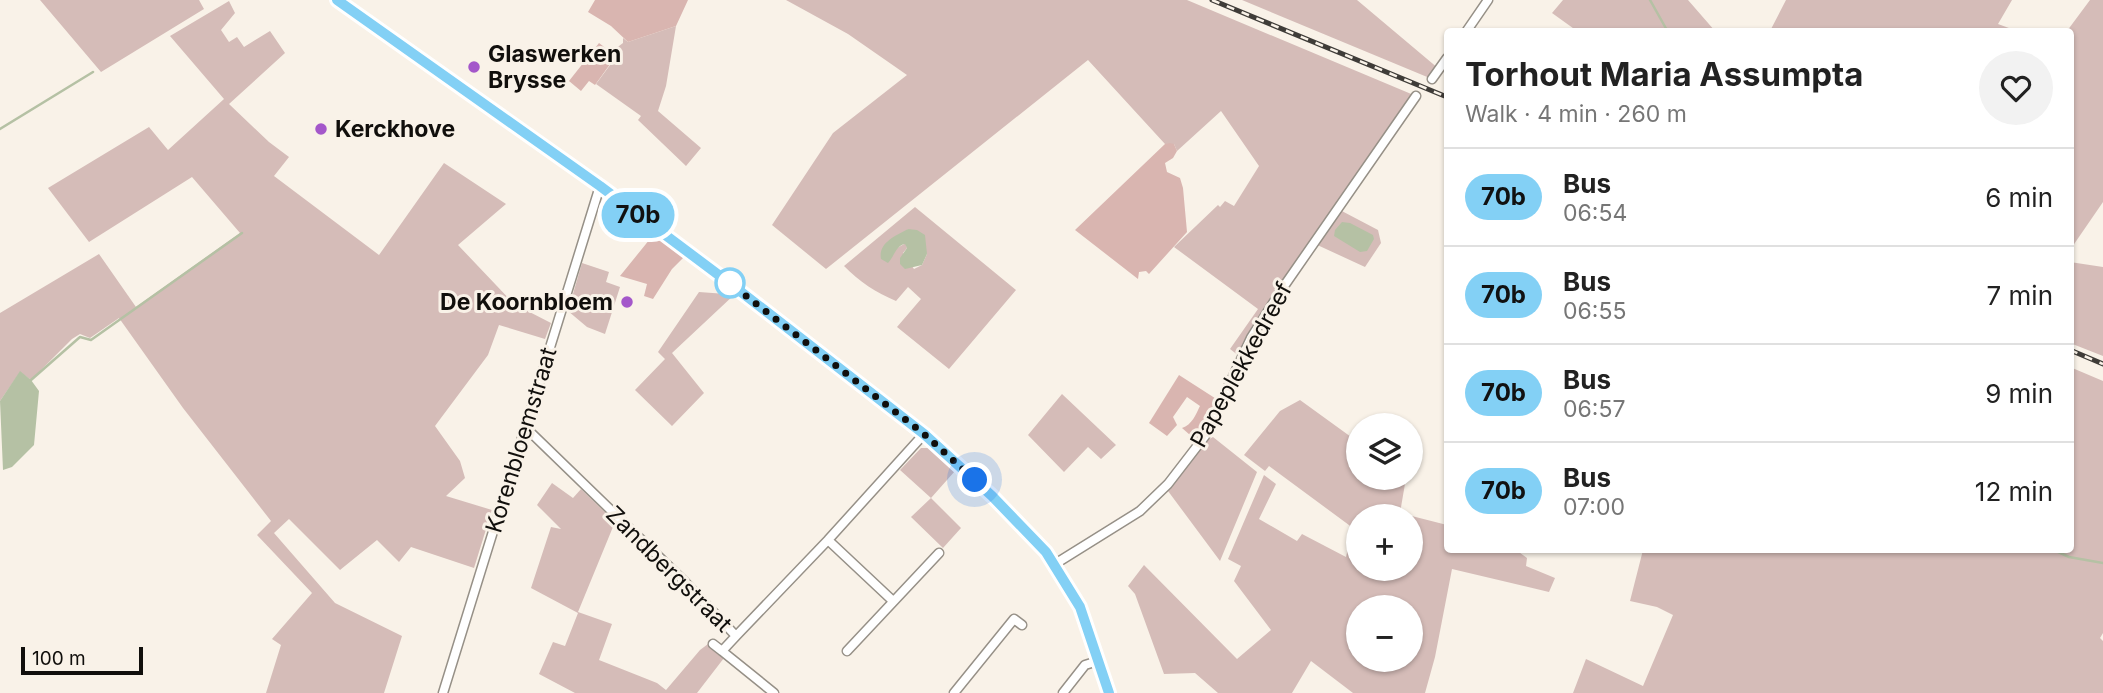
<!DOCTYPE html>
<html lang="en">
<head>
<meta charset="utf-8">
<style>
	:root { --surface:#fff; --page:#f2f2f2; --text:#222; --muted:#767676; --line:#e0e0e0 }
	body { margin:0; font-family:Inter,sans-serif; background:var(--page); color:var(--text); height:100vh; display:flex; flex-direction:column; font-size:26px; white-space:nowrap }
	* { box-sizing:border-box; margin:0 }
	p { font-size:23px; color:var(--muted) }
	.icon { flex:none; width:38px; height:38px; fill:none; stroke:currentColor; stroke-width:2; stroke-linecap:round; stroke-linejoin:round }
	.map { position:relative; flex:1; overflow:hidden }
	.drawer { position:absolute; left:1444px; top:28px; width:630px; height:525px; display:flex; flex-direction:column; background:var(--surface); border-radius:7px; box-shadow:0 2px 5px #0004 }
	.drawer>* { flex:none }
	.badge { padding:0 14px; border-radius:23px; font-size:24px; line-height:46px }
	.controls { position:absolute; left:1346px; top:413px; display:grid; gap:14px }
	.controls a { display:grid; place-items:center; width:77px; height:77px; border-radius:50%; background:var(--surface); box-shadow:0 2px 5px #0004; font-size:35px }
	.scale { position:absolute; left:21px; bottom:18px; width:122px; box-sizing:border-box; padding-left:7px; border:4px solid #110f0c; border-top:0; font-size:19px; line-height:24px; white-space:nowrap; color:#110f0c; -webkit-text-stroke:5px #f9f2e8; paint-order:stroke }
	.you { position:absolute; width:35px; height:35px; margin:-18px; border:5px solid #fff; border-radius:50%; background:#1a73e8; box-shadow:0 0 0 10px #1a73e833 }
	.map>.badge { position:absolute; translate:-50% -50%; box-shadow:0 0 0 4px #fff }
	.round { display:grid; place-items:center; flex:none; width:74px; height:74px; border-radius:37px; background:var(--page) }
	.headline { display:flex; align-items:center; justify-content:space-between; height:119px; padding:0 21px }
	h1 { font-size:33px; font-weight:700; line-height:52px }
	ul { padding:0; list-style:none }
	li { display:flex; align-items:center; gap:21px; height:98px; padding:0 21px; border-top:2px solid var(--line) }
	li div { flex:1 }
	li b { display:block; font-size:26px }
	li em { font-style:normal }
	li .badge { min-width:77px; font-weight:700; text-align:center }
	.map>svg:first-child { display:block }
	.green { fill:#d5bcb8; fill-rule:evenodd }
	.forest { fill:#d9b5b0 }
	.water { fill:#b5c1a4 }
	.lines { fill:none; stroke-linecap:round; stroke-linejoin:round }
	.stream { stroke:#b5c1a4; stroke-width:2.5 }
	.minor-casing { stroke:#969087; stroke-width:11 }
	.minor { stroke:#fff; stroke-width:8 }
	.rail-casing { stroke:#3f3c38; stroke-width:5 }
	.rail { stroke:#f9f2e8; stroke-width:2.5; stroke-dasharray:8; stroke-linecap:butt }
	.line-casing { stroke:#fff; stroke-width:16 }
	.line { stroke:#83d0f5; stroke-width:10 }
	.walk { stroke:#110f0c; stroke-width:7; stroke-dasharray:0 12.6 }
	.poi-dot { fill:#a457ca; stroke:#f9f2e8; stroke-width:2.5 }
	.stop-dot { fill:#fff; stroke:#83d0f5; stroke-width:3.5 }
	.labels { text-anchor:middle; stroke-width:6; stroke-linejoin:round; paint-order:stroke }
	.poi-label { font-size:23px; font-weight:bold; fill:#110f0c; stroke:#f9f2e8; text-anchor:start }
	.street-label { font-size:23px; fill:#110f0c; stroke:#f9f2e8 }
</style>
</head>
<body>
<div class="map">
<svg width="2103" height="693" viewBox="0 0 2103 693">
	<rect width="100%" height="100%" fill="#f9f2e8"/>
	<!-- green -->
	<path class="green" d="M40,0H199L204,9L101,72Z
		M786,0H1187L1416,96L1338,209L1378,230L1381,243L1365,267L1313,243L1282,289L1243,359L1230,349L1258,309L1174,247L1218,205L1220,207L1225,201L1234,206L1259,166L1221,111L1177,151L1174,144H1165L1088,60L826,269L772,225L833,133L907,75L848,34Z
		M1242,0H1357L1439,69L1432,79Z
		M1563,0H1688L1715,31H1577L1552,13Z
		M1786,0H2012L1998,24L2017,31H1770Z
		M2090,0H2103V202L2070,250V32L2067,31Z
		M229,1L235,13L221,30L229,42L237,37L244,47L270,31L285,53L229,104L269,142L289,157L274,176L379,255L444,163L506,204L458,245L514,304L551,323L545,339L499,325L488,355L435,426L460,461L465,478L446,496L492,510L474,568L411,547L399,562L377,540L340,570L289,519L274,533L335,603L402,636L384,693H266L281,645L272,639L312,593L257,535L271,521L183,408L119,318L90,338L80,334L72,339L31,380L20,372L0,401V313L99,254L136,307L240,233L192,177L89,242L48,188L149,127L168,150L224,99L170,36Z
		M676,26L666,86L658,111L701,148L686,166L638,120L641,116L596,84L616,57L610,49H615L623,43V38L628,42Z
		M915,207L1016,290L949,369L897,327L921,299L908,287L896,301C875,292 860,282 844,266ZM908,229L927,254L922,265L914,269L903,253L907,248L906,243L897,248Z
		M2070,262L2103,267V356L2070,343Z
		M582,263L609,272L606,282L620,287L605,334L587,327L568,311Z
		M729,290L735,294L672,353L704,393L672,426L635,390L665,359L658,352L699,292L726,294Z
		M2070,367L2103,381V633L2100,638L2103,641V693H1573L1586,659L1643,686L1673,615L1657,607L1630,601L1643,550H2070Z
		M1062,394L1116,445L1101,459L1088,447L1064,472L1028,435Z
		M1300,400L1358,442V478H1406L1400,513L1447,525V550H1516L1527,558L1526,566L1555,578L1549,592L1452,569L1435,657L1425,693H1353L1311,661L1292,693H1218L1195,673L1164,674L1135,594L1128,586L1144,565L1237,659L1271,630L1234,581L1241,566L1228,559L1264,475L1276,484L1259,519L1297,541L1302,534L1346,557L1353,528L1269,466L1265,471L1244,455L1280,411ZM1358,516H1410V569H1358ZM1358,607H1410V660H1358Z
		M1213,437L1257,472L1220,561L1168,491C1178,477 1198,443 1213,437Z
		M921,448H930L955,471L931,498L900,470Z
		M552,483L573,498L581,489L615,522L578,612L612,624L599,660L657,683L666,690L700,650L708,644L724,658L697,693H575L539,674L553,642L565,646L578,613L531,588L551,527L561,529L537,505Z
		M931,498L961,528L943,548L911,517Z"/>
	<!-- forest -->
	<path class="forest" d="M595,0H688L676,26L628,42L611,26L588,12Z
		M599,43L616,56L595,85L589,81L581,91L569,81Z
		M1170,143L1174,144L1177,151L1173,158L1165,163L1167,172L1180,178L1183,188L1187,232L1149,274L1146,271L1139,272L1138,279L1075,230L1165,144Z
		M654,234L684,257L672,269L653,299L644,296L647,284L620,276Z
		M1179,375L1221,402L1198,442L1182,428C1192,425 1196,414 1200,406L1187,397L1173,417L1177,425L1167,436L1149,423Z"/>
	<!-- water -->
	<path class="water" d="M1342,222L1350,223L1373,235L1374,239L1367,251L1360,252L1334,236L1335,230Z
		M908,229L917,230L925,235L927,254L922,265L905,269L900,264V258L907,248L905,244C896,245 894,257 888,263L881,259C878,243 895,236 908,229Z
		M20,371L31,380L39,391L34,445L12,467L3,470L0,401Z"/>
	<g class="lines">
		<!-- stream -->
		<path class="stream" d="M1650,0L1668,32
			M0,129L93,72
			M31,380L80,337L91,340L242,233
			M2054,550L2069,557L2103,563"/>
		<defs>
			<path id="minor" d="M337,0L600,186L736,287L924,434L992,496L1046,552L1080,607L1109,693
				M1466,32L1488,0
				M1432,79L1447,58
				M525,427L685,582L736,636L828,540L924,434
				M828,540L893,601
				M1055,564L1140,511L1168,484L1205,436L1251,338L1282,289L1416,96
				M736,636L722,651L774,693
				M713,644L722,651
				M847,651L939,553
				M443,693L600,186
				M954,693L1014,619L1022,625
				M1063,693L1085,665L1098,661"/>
		</defs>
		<!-- minor casing -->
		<use href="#minor" class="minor-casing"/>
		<!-- minor -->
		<use href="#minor" class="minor"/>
		<defs>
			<path id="rail" d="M1212,0L1447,97
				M2070,350L2103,364"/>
		</defs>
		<!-- rail casing -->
		<use href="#rail" class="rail-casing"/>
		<!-- rail -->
		<use href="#rail" class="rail"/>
	</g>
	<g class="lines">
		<defs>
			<path id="line" d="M337,0L600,186L736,288L924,434L992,496L1046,552L1080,607L1109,693"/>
		</defs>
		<!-- line casing -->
		<use href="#line" class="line-casing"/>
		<!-- line -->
		<use href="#line" class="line"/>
		<!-- walk -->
		<path class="walk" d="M730,283L728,282L924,434L975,480"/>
	</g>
	<!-- markers -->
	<g class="poi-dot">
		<circle cx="474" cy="67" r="7"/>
		<circle cx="321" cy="129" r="7"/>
		<circle cx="627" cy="302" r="7"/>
	</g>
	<circle class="stop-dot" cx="730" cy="283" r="14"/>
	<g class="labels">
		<!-- poi labels -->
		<g class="poi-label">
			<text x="488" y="62">Glaswerken<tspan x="488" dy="26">Brysse</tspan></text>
			<text x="335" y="137">Kerckhove</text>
			<text x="613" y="310" text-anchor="end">De Koornbloem</text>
		</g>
		<!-- street labels -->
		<g class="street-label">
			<text transform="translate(1241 365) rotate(-61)" y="8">Papeplekkedreef</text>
			<text transform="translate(521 440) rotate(-73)" y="8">Korenbloemstraat</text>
			<text transform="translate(669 569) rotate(45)" y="8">Zandbergstraat</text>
		</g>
	</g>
</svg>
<div class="controls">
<a><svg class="icon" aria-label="layers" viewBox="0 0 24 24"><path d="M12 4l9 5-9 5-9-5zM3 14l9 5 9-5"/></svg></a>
<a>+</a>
<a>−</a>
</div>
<div class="scale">100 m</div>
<div class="you" style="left:975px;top:480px"></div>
<b class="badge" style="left:638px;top:215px;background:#83d0f5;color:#111">70b</b>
<section class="drawer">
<div class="headline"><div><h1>Torhout Maria Assumpta</h1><p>Walk · 4 min · 260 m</p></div><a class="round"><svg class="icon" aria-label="heart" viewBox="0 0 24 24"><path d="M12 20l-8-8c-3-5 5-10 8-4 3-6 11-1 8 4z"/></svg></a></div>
<ul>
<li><span class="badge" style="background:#83d0f5;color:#111">70b</span><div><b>Bus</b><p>06:54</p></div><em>6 min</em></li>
<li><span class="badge" style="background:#83d0f5;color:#111">70b</span><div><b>Bus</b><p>06:55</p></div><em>7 min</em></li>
<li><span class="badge" style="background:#83d0f5;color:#111">70b</span><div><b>Bus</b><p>06:57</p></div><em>9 min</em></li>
<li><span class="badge" style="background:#83d0f5;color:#111">70b</span><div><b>Bus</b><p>07:00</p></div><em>12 min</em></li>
</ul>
</section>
</div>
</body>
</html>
